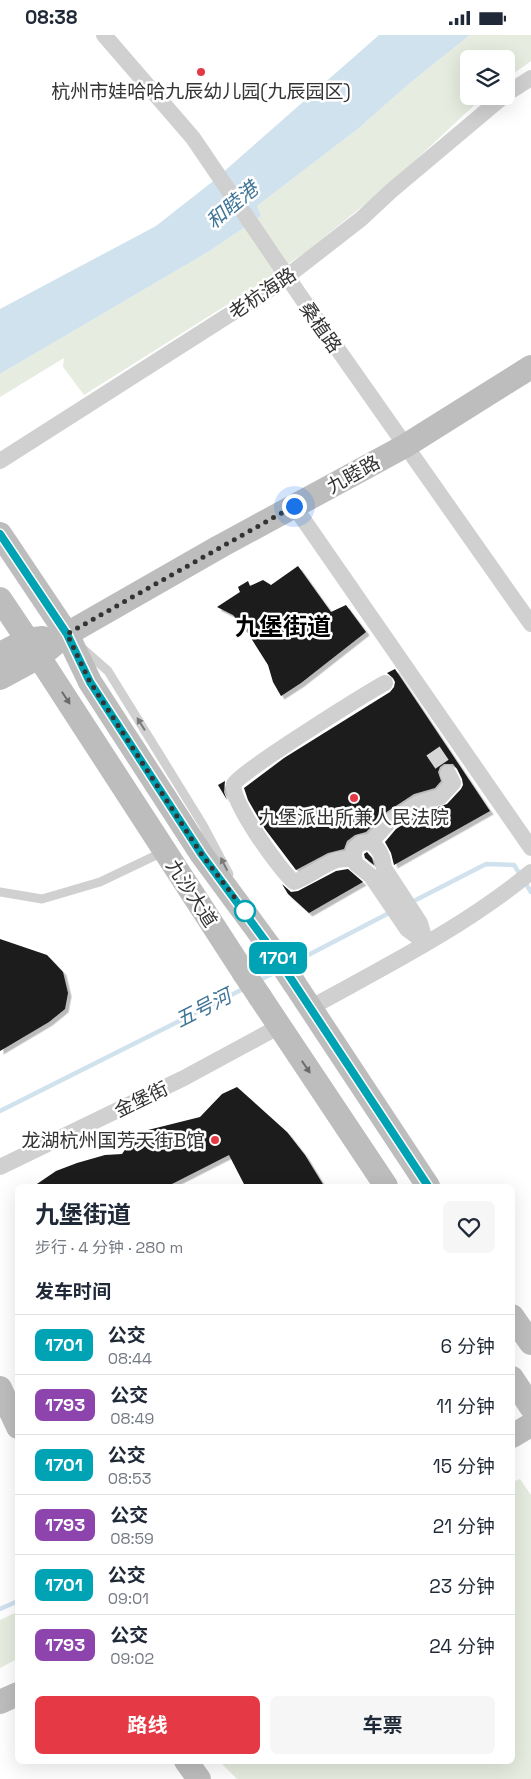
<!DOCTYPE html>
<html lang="zh">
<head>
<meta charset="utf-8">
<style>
	:root { --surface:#fff; --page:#f6f6f7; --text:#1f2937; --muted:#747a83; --line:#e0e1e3; --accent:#e63946 }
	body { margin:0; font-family:"Space Grotesk","Noto Sans SC",sans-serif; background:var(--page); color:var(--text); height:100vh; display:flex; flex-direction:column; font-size:19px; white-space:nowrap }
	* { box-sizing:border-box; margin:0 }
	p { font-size:16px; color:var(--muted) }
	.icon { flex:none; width:28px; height:28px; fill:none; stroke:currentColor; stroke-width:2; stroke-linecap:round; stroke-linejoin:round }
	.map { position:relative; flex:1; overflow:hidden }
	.sheet { position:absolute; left:15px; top:1149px; width:500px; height:580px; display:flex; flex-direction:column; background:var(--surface); border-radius:8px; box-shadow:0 5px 20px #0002 }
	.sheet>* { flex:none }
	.badge { padding:0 10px; border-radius:8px; font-size:18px; line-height:32px }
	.fabs { position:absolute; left:460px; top:15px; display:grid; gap:10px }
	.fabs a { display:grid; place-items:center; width:55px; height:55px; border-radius:8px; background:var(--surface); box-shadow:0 5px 20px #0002; font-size:25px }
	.you { position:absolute; width:25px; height:25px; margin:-12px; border:4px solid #fff; border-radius:50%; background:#1a73e8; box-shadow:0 0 0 8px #1a73e833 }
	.map>.badge { position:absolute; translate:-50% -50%; box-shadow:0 0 0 2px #fff }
	h2 { padding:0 20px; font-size:19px; line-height:45px }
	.round { display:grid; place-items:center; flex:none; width:52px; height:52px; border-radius:8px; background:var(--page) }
	.headline { display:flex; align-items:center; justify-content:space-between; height:85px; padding:0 20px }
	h1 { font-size:24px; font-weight:700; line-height:38px }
	.button { display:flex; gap:10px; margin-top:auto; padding:10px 20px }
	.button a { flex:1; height:58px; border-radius:8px; background:var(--accent); color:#fff; font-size:20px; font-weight:700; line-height:58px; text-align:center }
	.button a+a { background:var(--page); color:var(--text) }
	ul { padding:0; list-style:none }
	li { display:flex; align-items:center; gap:15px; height:60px; padding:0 20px; border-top:1px solid var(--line) }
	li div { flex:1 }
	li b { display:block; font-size:19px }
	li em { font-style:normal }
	li .badge { min-width:55px; font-weight:700; text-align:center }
	.status { display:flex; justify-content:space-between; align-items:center; height:35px; padding:0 25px; background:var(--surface); direction:ltr }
	.status svg { height:14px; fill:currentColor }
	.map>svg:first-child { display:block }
	.green { fill:#e6ecdf }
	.water { fill:#cfe2ee }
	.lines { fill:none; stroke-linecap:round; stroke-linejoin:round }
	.stream { stroke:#cfe2ee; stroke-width:4.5 }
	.building { fill:#1a1a1a; filter:url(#shadow) }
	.street-tunnel { stroke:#d6d6d6; stroke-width:16; stroke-dasharray:16 8; stroke-linecap:butt }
	.lane { stroke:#d0d0d0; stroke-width:9 }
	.street { stroke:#d0d0d0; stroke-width:16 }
	.secondary { stroke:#bdbdbd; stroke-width:24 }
	.secondary-bridge { stroke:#bdbdbd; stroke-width:24 }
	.oneway { fill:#6a6a6a }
	.oneway2 { fill:#7a7a7a }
	.line-casing { stroke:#fff; stroke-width:11 }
	.line { stroke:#00a3b4; stroke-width:8 }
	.walk { stroke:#333; stroke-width:5; stroke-dasharray:0 9 }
	.poi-dot { fill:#e63946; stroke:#fff; stroke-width:2 }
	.stop-dot { fill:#fff; stroke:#00a3b4; stroke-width:2.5 }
	.labels { text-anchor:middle; stroke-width:5; stroke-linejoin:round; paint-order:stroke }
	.poi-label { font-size:19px; fill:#333; stroke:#fff }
	.street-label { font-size:19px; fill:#333; stroke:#fff }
	.water-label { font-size:20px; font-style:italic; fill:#3f7597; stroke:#fff }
	.district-label { font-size:24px; font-weight:bold; fill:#000; stroke:#fff }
</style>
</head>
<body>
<div class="status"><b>08:38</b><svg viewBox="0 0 49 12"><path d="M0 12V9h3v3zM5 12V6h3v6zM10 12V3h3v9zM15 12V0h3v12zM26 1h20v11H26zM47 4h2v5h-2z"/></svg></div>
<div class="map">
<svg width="531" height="1744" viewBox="0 0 531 1744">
	<defs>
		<filter id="shadow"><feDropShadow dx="3.5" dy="3.5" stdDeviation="0" flood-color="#0004"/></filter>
	</defs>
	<rect width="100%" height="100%" fill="#fff"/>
	<!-- green -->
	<path class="green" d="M470,0H531V26L506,44V24H469V61H484L390,149L307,216L252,254L84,360L63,332L64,323L0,362V339L208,217L261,181L257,171L359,93L410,48Z
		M520,1444L531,1460V1744H237L219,1726H512V1447Z
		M17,1577V1624L0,1633V1585Z"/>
	<!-- water -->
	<path class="water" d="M379,0H470L410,48L359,93L257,171L261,181L208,217L0,339V274L156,191L212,147Z"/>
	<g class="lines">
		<!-- stream -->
		<path class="stream" d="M412,867L486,829L514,830L531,857
			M289,930L391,877
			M258,946L278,936
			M0,1076L245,953
			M0,1574L18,1566"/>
	</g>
	<!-- building -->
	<path class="building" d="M298,531L331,577L346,570L366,597L301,648L281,661L273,647L268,630L244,592L233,580L217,572L240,557L238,552L248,546L250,551L263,545L271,550Z
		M395,634L490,776L394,830L391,818L385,807L396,794L423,777L447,769L461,754L463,750L462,744L457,734L453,729H444L440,732L438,737L441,746L435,753L414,759L385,778L366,797L355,800L347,806L344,814L328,818L296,835L265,794L248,765L244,753L284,723L390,657L394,652L395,647L393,643L387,638Z
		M225,746L224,757L227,765L218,750Z
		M367,817L372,823L374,830L365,823L364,819Z
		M348,834L363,847L309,878L288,859L282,849L291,857L298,856L336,836Z
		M0,904L47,920L63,937L68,958L65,974L49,987L0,1016Z
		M237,1052L287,1097L305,1120L324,1151H245L229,1120L168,1151H34L56,1136L77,1128L105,1120L122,1119L127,1112L148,1095L200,1082L222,1059Z"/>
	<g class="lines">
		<!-- street-tunnel -->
		<path class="street-tunnel" d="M433,716L448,738"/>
		<!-- lane -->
		<path class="lane" d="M83,614L108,636L203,790L229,839
			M0,857L42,864L100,847L165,816"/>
		<!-- street -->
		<path class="street" d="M104,0L193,103L301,262L531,589
			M506,59L531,43
			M0,426L276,250L361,184L391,156L504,61
			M294,471L531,813
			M371,807C380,815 383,821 384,833L420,888L426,908L407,894L371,841L356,829L354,823V814L361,808Z
			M371,807L390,786L419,768L440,762L453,748L448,738
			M354,823C348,824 342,824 337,825C322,830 309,842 294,847C281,837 228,763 234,749C238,738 367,658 385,648
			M310,973C386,931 464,892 531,837
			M0,1132L184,1043L280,991"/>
		<!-- secondary -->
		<path class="secondary" d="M0,499L67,599L90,647L202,820L272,915
			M0,564L39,622L244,938
			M0,619L27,605L43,603
			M0,643L39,622L67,599L219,512L405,411L531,332
			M294,948L428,1151
			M260,962L386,1151
			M512,1281L531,1308
			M512,1343L531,1372
			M0,1353L18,1392
			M512,1401L531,1390
			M0,1667L18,1659
			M186,1726L199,1744"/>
		<!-- secondary-bridge -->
		<path class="secondary-bridge" d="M272,915L294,948
			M244,938L260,962"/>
	</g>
	<!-- one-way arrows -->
	<defs><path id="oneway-solid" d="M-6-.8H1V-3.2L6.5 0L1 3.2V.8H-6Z" transform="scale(1.25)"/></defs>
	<g class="oneway">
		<use href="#oneway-solid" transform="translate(66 663) rotate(57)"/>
		<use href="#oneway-solid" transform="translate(306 1032) rotate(56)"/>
	</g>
	<g class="oneway2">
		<use href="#oneway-solid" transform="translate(141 689) rotate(-122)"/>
		<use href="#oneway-solid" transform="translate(224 829) rotate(-117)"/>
	</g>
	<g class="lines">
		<defs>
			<path id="line" d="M0,499L67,599L90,647L202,820L272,915L428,1151"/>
		</defs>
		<!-- line casing -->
		<use href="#line" class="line-casing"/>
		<!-- line -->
		<use href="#line" class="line"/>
		<!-- walk -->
		<path class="walk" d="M245,876L202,820L90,647L67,599L294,471"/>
	</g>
	<!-- markers -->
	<g class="poi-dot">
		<circle cx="201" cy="37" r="5"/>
		<circle cx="354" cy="763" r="5"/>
		<circle cx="215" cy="1105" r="5"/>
	</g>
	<circle class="stop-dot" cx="245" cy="876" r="10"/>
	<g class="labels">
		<!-- poi labels -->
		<g class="poi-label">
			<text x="201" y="63">杭州市娃哈哈九辰幼儿园(九辰园区)</text>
			<text x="354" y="789">九堡派出所兼人民法院</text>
			<text x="205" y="1112" text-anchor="end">龙湖杭州国芳天街B馆</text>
		</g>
		<!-- street labels -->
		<g class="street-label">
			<text transform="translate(262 258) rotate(-34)" y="7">老杭海路</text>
			<text transform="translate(321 292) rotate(55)" y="7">桑植路</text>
			<text transform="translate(353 439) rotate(-29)" y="7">九睦路</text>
			<text transform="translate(192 858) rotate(57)" y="7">九沙大道</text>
			<text transform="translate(141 1064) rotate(-26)" y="7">金堡街</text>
		</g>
		<!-- water labels -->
		<g class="water-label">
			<text transform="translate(232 170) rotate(-40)" y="7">和睦港</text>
			<text transform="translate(203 973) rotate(-27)" y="7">五号河</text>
		</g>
		<!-- district labels -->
		<g class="district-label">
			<text x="283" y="600">九堡街道</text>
		</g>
	</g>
</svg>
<div class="fabs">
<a><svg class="icon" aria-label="layers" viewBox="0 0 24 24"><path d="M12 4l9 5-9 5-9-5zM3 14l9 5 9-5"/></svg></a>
</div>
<div class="you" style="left:294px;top:471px"></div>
<b class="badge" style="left:278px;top:923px;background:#00a3b4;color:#fff">1701</b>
<section class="sheet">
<div class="headline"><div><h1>九堡街道</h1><p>步行 · 4 分钟 · 280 m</p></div><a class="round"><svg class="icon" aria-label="heart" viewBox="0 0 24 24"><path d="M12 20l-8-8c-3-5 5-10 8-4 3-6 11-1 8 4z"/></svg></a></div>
<h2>发车时间</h2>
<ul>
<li><span class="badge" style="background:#00a3b4;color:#fff">1701</span><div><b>公交</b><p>08:44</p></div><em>6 分钟</em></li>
<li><span class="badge" style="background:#8e44ad;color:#fff">1793</span><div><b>公交</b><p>08:49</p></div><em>11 分钟</em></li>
<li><span class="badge" style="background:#00a3b4;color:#fff">1701</span><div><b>公交</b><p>08:53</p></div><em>15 分钟</em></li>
<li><span class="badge" style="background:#8e44ad;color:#fff">1793</span><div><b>公交</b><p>08:59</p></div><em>21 分钟</em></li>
<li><span class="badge" style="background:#00a3b4;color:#fff">1701</span><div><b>公交</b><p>09:01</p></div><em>23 分钟</em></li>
<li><span class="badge" style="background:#8e44ad;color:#fff">1793</span><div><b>公交</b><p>09:02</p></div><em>24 分钟</em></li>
</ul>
<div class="button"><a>路线</a><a>车票</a></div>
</section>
</div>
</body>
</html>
